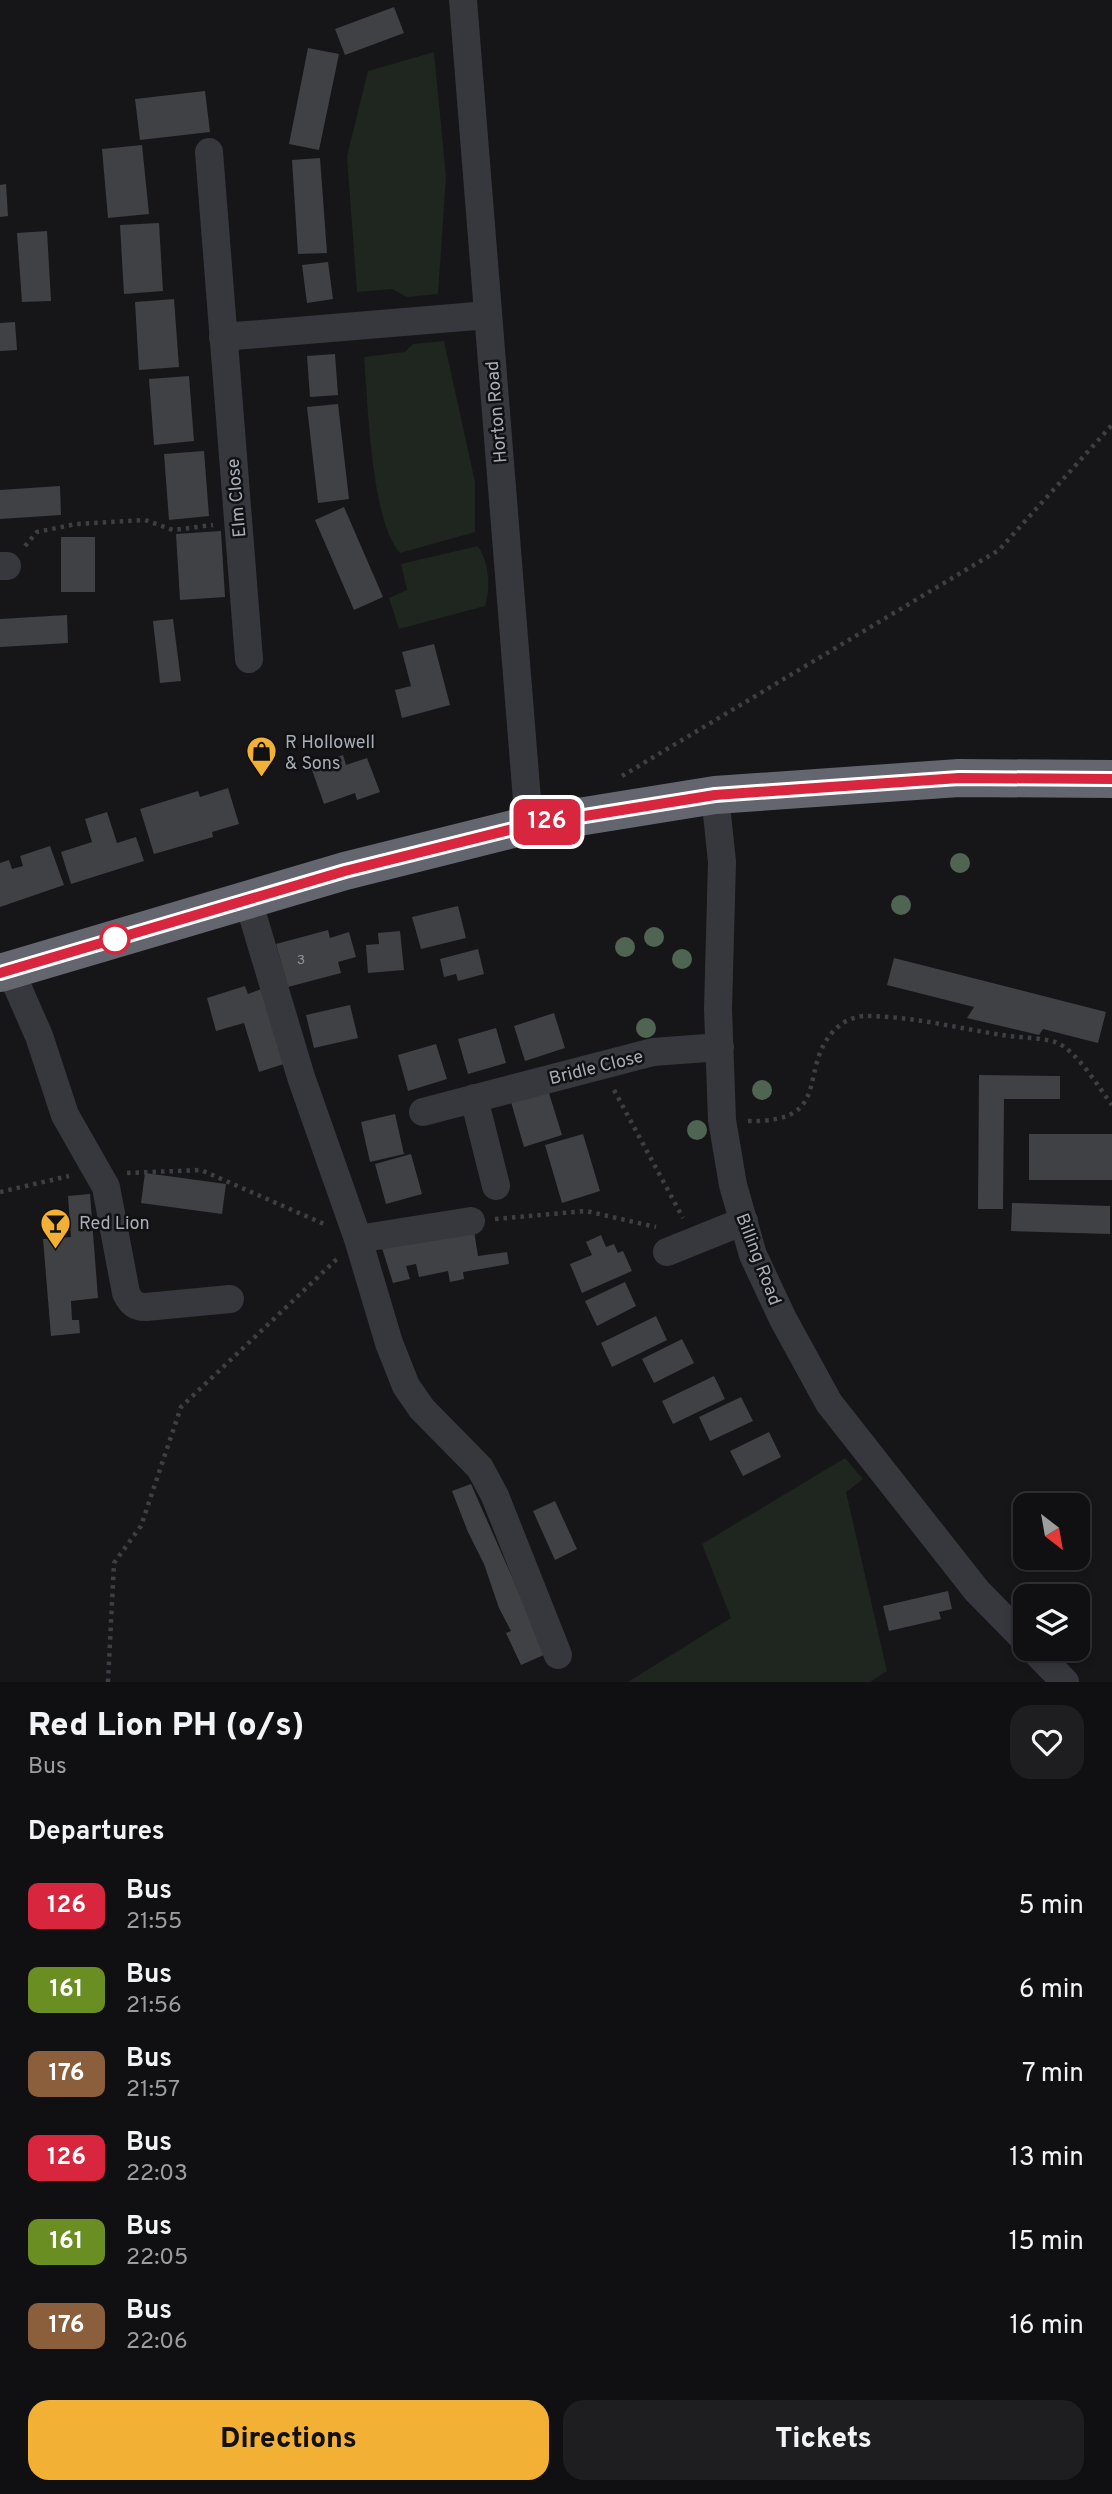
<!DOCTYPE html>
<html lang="en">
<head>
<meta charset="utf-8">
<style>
	:root { --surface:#101012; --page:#1e1e20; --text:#f1f3f6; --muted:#9c9d9f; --line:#303032; --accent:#f2b134 }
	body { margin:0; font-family:Overpass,sans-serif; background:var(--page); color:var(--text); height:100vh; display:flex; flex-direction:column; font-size:26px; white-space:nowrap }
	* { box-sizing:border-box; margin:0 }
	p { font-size:23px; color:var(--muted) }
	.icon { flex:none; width:38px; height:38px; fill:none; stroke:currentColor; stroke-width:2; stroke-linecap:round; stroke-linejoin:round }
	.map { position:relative; height:1682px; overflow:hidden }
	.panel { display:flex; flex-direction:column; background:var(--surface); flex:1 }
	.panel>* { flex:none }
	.badge { padding:0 14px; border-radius:10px; font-size:24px; line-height:46px }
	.needle { width:46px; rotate:149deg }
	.buttons { position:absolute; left:1013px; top:1493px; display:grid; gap:14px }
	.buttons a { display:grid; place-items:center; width:77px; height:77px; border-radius:14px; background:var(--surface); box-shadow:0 4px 10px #0003,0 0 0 2px var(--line); font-size:35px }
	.map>.badge { position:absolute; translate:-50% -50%; box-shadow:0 0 0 4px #fff }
	h2 { padding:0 28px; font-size:26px; line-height:63px }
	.round { display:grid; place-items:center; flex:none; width:74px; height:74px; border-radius:21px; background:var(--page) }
	.head { display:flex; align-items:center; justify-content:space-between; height:119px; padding:0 28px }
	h1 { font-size:33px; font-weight:800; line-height:52px }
	.cta { display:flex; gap:14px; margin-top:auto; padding:14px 28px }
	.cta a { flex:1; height:80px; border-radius:21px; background:var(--accent); color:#111; font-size:28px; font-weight:800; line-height:80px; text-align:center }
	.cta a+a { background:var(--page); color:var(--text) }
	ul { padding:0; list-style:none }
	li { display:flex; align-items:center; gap:21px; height:84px; padding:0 28px }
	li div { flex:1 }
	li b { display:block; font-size:26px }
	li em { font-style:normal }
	li .badge { min-width:77px; font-weight:700; text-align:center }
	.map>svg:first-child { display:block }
	.green { fill:#1e261f }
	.building { fill:#404145 }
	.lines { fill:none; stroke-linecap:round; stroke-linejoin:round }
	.path { stroke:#3d3f44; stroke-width:4.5; stroke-dasharray:3.5 5; stroke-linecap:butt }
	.minor { stroke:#37383d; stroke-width:28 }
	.highway { stroke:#63666e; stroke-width:38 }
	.tree { fill:#506452 }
	.line-casing { stroke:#fff; stroke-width:16 }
	.line { stroke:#d7263d; stroke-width:10 }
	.stop-dot { fill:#fff; stroke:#d7263d; stroke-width:3.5 }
	.labels { text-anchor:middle; stroke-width:5; stroke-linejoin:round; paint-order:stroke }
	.number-label { font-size:14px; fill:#8e929b }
	.street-label { font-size:18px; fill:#a8adb8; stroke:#111113 }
	.poi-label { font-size:18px; fill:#a8adb8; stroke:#111113; text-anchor:start }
</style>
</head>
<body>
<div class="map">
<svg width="1112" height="1682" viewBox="0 0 1112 1682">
	<rect width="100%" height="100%" fill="#161618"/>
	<!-- green -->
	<path class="green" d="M434,52L446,177L438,294L407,297L392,289L357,292L347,156L368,71Z
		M444,341L475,482V532L400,553C371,522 368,402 364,357L405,352L413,344Z
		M478,546C489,563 491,587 485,606L399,629L389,598L407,590L401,564Z
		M845,1458L863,1479L846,1492L887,1671L870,1682H628L731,1618L702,1544Z"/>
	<!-- building -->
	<path class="building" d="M394,7L404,33L345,55L335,29Z
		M308,48L339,54L319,150L289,144Z
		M205,91L210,132L140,140L135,99Z
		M142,145L149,214L108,218L102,149Z
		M320,158L327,253L298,254L292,160Z
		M6,184L8,216L0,217V185Z
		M159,223L163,291L124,294L120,225Z
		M47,231L51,301L22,302L17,233Z
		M328,262L333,299L307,303L302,265Z
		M174,299L179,367L139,370L135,302Z
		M15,322L17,350L0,351V323Z
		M335,354L338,395L310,397L307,356Z
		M189,376L194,441L154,445L149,379Z
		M338,404L349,499L318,503L307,407Z
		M204,451L209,516L169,520L164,454Z
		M60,486L61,515L0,519V490Z
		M344,507L383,597L354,610L315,520Z
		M221,531L225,597L180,600L176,534Z
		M61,537H95V592H61Z
		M67,615L68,643L0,647V619Z
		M173,619L181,681L160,683L153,621Z
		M434,644L450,705L402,718L395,690L411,686L402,652Z
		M343,755L346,765L367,758L380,792L357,800L355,793L324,804L311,767Z
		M228,788L239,824L212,832L213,837L154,854L140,809L198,791L200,797Z
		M107,812L117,843L136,837L144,861L71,884L61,852L92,842L85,819Z
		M50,846L64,885L0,907V863L9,860L12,869L23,866L20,856Z
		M458,906L466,938L421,949L412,917Z
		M328,930L330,938L349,932L356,957L338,962L341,973L288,987L276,944Z
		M400,931L404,970L368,973L366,945L379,944L378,933Z
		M478,949L484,974L458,981L456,974L444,977L440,959Z
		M894,958L1106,1012L1098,1043L1043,1029L1039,1035L967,1018L974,1007L887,985Z
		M245,986L248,994L264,988L287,1063L259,1072L244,1023L216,1031L207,998Z
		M350,1005L358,1038L314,1048L306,1015Z
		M554,1013L565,1048L525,1061L514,1026Z
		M496,1028L506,1063L468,1074L458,1039Z
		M436,1044L447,1079L408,1091L398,1055Z
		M979,1075L1060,1076V1099H1004L1003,1209H978Z
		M548,1090L562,1135L524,1147L511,1102Z
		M395,1114L404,1154L370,1162L361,1122Z
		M583,1134L600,1191L562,1203L545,1145Z
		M1029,1134H1112V1180H1029Z
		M411,1154L422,1194L386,1204L375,1164Z
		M145,1173L226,1184L222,1214L141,1203Z
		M90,1194L98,1298L71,1301L72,1320H79L80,1333L51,1336L43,1239L71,1237L68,1196Z
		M1012,1203L1110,1206V1234L1011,1231Z
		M474,1231L478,1256L507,1252L509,1264L463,1272L464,1279L450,1282L448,1271L419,1277L416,1264L406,1266L410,1279L393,1283L382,1248Z
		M601,1235L606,1247L614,1244L618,1253L623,1251L632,1271L582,1293L570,1264L592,1255L586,1242Z
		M625,1282L636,1306L597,1326L585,1301Z
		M656,1316L667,1340L612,1367L601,1343Z
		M682,1339L694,1363L654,1383L642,1359Z
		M714,1376L725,1399L673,1424L662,1401Z
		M741,1397L753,1421L710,1441L699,1417Z
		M769,1432L781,1457L743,1476L730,1451Z
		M471,1484L546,1654L521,1665L506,1633L511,1631L499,1608L484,1564L468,1532L452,1491Z
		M555,1501L577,1549L555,1560L533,1511Z
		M948,1591L952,1609L939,1612L941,1619L889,1631L883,1606Z"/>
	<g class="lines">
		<!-- path -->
		<path class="path" d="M25,546L37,532L76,524L145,520L173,530L213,525
			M622,776L999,550L1112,425
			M614,1090L683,1218
			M748,1121C839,1123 793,1064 840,1025C846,1020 858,1016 865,1016C911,1016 957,1028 1002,1035C1019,1038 1039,1037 1055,1042C1076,1049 1099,1088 1112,1105
			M127,1173L201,1170L324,1224
			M0,1192L69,1176
			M495,1219L586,1211L656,1227
			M108,1682L114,1563L141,1526L181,1407L338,1258"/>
		<!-- minor -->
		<path class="minor" d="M463,0L529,825
			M209,152L249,659
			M223,337L488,315
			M0,566H7
			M715,795L722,862L718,1009L722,1120L733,1185L753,1255L783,1319L829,1403L977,1591L1026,1641
			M248,900L301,1077L358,1239L389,1343L406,1386L422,1409L480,1468L495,1496L558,1655
			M10,970L39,1036L65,1115L106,1187L126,1293C131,1303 135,1307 146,1307L230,1299
			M474,1098L496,1186
			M423,1112L653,1052L720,1047
			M358,1239L471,1221
			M667,1252L744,1221
			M1032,1648L1065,1682"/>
		<!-- highway -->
		<path class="highway" d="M0,973L345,871L529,825L715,795L959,778L1112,779"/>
	</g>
	<!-- trees -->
	<g class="tree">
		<circle cx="960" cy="863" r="10"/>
		<circle cx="901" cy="905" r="10"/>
		<circle cx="654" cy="937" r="10"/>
		<circle cx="625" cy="947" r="10"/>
		<circle cx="682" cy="959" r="10"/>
		<circle cx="646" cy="1028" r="10"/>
		<circle cx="762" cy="1090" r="10"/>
		<circle cx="697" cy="1130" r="10"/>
	</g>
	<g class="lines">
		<defs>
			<path id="line" d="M0,973L345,871L529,825L715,795L959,778L1112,779"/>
		</defs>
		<!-- line casing -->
		<use href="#line" class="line-casing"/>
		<!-- line -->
		<use href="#line" class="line"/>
	</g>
	<!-- icons -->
	<defs>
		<symbol id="shop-pin" viewBox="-11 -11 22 30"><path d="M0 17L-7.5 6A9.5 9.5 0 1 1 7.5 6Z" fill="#f2b134" stroke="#111113"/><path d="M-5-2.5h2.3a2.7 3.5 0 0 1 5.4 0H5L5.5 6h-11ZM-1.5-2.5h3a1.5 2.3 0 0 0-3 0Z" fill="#111"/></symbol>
		<symbol id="bar-pin" viewBox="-11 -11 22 30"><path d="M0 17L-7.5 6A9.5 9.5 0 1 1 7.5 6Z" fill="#f2b134" stroke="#111113"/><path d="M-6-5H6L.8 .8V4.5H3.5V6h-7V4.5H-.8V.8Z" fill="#111"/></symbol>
	</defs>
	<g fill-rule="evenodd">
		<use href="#shop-pin" x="244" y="734" width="35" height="47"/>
		<use href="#bar-pin" x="38" y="1206" width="35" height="47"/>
	</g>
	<!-- markers -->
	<circle class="stop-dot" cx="115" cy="939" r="14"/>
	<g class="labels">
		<!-- number labels -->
		<g class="number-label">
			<text x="301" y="964">3</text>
		</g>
		<!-- street labels -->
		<g class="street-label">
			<text transform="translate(496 412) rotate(-95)" y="6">Horton Road</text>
			<text transform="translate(236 498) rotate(-95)" y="6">Elm Close</text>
			<text transform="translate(596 1067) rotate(-14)" y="6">Bridle Close</text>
			<text transform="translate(759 1259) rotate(69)" y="6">Billing Road</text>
		</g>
		<!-- poi labels -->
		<g class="poi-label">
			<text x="285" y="748">R Hollowell<tspan x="285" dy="21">&amp; Sons</tspan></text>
			<text x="79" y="1229">Red Lion</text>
		</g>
	</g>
</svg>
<div class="buttons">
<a><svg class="needle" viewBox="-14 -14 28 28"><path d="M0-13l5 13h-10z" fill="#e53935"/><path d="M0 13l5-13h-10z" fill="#9c9d9f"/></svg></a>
<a><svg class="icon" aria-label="layers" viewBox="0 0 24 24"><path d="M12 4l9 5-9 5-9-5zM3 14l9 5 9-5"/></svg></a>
</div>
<b class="badge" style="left:547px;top:822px;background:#d7263d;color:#fff">126</b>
</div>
<section class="panel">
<div class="head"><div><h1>Red Lion PH (o/s)</h1><p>Bus</p></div><a class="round"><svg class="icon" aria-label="heart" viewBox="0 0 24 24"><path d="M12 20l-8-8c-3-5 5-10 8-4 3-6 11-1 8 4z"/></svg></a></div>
<h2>Departures</h2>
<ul>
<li><span class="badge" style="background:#d7263d;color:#fff">126</span><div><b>Bus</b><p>21:55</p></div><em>5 min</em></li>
<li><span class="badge" style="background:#6b8e23;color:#fff">161</span><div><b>Bus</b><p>21:56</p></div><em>6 min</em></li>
<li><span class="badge" style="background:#8b5e3c;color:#fff">176</span><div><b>Bus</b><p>21:57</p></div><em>7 min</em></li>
<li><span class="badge" style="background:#d7263d;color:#fff">126</span><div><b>Bus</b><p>22:03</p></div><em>13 min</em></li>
<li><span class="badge" style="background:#6b8e23;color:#fff">161</span><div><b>Bus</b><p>22:05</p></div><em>15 min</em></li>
<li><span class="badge" style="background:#8b5e3c;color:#fff">176</span><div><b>Bus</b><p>22:06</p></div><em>16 min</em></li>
</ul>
<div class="cta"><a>Directions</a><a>Tickets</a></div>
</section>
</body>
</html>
